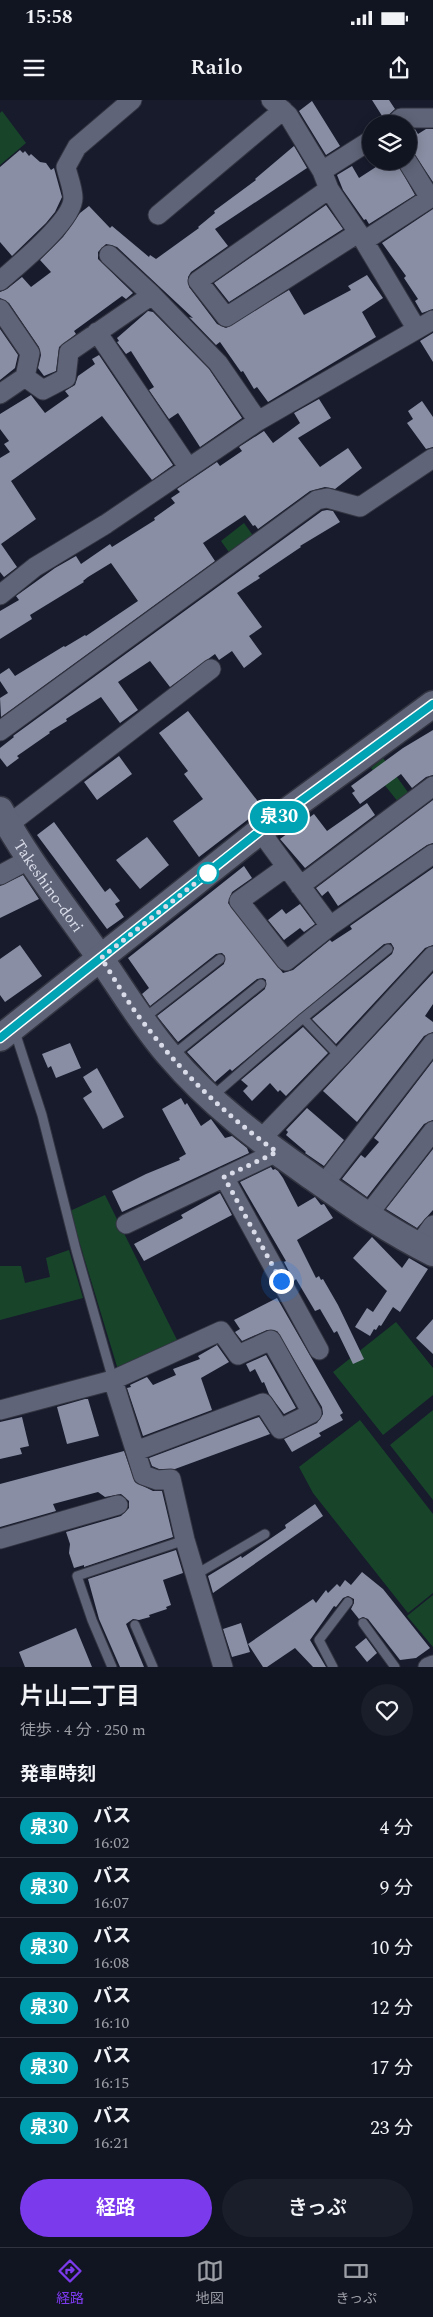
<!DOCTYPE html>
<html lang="ja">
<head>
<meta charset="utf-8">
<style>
	:root { --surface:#111421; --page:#1a1d2a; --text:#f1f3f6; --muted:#9c9ea5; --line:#30333f; --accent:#7c3aed }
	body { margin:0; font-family:Spectral,"Noto Sans JP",serif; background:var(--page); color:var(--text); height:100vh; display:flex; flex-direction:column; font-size:19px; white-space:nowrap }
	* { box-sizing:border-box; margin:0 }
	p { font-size:16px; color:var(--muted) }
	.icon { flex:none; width:28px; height:28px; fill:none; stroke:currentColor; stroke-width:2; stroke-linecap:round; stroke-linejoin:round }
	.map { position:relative; height:1567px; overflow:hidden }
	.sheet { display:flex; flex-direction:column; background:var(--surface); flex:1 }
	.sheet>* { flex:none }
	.badge { padding:0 10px; border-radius:16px; font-size:18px; line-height:32px }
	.buttons { position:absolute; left:362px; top:15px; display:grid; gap:10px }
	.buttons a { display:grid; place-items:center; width:55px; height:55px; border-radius:50%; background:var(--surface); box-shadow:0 2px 12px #0003,0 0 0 1px var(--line); font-size:25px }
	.you { position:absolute; width:25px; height:25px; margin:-12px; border:4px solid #fff; border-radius:50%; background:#1a73e8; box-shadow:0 0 0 8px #1a73e833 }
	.map>.badge { position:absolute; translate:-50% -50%; box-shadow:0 0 0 2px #fff }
	h2 { padding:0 20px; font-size:19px; line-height:45px }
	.round { display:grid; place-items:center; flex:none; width:52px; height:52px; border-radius:26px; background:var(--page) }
	.head { display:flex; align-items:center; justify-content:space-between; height:85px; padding:0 20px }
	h1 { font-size:24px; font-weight:600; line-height:38px }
	.button { display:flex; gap:10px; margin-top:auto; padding:10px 20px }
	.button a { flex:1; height:58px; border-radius:30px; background:var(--accent); color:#fff; font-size:20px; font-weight:600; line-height:58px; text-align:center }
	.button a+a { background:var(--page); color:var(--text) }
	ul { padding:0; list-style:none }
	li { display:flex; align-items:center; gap:15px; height:60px; padding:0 20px; border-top:1px solid var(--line) }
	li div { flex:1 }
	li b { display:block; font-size:19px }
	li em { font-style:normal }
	li .badge { min-width:55px; font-weight:700; text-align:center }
	.status { display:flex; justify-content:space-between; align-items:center; height:35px; padding:0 25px; background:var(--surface); direction:ltr }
	.status svg { height:14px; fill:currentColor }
	header { display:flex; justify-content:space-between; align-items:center; height:65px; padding:0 20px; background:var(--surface); font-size:22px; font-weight:600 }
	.tab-bar { display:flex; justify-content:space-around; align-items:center; height:70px; border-top:1px solid var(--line); background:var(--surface); font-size:14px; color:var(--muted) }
	.tab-bar a { display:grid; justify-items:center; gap:2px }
	.tab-bar .on { color:var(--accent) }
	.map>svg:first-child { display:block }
	.green { fill:#18452a }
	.building { fill:#898ea4 }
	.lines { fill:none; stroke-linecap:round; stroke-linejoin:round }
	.lane-casing { stroke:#333542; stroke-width:11 }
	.street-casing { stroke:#333542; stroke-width:21 }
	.secondary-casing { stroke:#333542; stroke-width:29 }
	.lane { stroke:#5f6478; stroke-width:9 }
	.street { stroke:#5f6478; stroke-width:19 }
	.secondary { stroke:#5f6478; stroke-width:26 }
	.line-casing { stroke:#fff; stroke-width:11 }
	.line { stroke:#00a3b4; stroke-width:8 }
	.walk { stroke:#d9dce8; stroke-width:5; stroke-dasharray:0 9 }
	.stop-dot { fill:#fff; stroke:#00a3b4; stroke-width:2.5 }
	.labels { text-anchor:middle; stroke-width:5; stroke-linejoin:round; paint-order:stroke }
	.street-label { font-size:16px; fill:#d9dce8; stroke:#0f1222 }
</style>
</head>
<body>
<div class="status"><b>15:58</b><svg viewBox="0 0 49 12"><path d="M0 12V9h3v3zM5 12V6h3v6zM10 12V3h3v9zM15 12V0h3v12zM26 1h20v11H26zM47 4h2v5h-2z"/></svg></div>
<header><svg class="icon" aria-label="menu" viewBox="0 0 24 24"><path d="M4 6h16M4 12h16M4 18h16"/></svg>Railo<svg class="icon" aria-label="share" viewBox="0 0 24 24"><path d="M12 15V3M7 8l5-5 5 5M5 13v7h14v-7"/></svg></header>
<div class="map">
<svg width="433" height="1567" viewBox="0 0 433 1567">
	<rect width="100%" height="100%" fill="#171b2c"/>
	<!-- green -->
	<path class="green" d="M2,11L26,43L0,65V13Z
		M244,423L254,437L231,455L221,441Z
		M383,658L410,695L399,703L371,668Z
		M105,1095L178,1242L119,1273L70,1111Z
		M69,1150L83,1198L0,1220V1166H21L25,1183L50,1177L46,1158Z
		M396,1222L433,1268V1295L383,1335L333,1272Z
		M433,1310V1400L390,1345Z
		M360,1320L433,1414V1493L408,1513L313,1393L299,1367Z
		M433,1495V1547L407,1516Z"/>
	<!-- building -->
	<path class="building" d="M372,0H389L395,9L384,19Z
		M312,1L340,46L326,55L299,11Z
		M409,29H415L418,34L426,29H433V82L409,46Z
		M294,46L307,68L215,129L228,146L191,172L188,177L189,187L217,224L226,228L289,190L304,215L351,190L348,186L367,175L383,198L362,212L376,237L268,302L257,287L254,289L243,271L241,272L220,242L216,245L189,217L193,218L117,147L106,144L98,152V159L133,193L126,199L122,196L74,231L76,234L59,247L56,271L44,276L38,268L41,255L39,247L9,203L0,198V192L7,189L22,177L31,187L51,172L40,160L63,137L80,113L89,106L110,128L112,126L149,157L150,155L156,159L199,128L198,127L215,113L214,111L256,80L255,79Z
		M20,50L23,53L25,51L29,56L31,54L40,62L46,63L51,70L54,68L62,97L55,112L46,123L12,156L0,142V67Z
		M376,61H396L415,95L369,124L366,119L364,120L343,90L337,75L352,66L359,78L379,65Z
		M326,105L343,129L229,202L214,183Z
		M433,109V209L422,213L415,201L418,199L404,178L406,176L382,143Z
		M148,211L153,212L209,269L242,318L200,347L178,313L169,319L149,290L154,287L131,251L126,254L117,242L119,241L117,238Z
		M0,229L18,255L15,268L0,280Z
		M433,233V262L420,241Z
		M99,255L173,365L152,380L102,316L11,381L36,419L1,444L17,467L4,477L0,472V358L10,352L4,344L9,341L0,329V314L31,295L45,313L69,296L65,291L75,285L78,276L95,264L92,259Z
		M319,299L331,318L298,338L320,367L348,348L362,368L335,389L325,387L310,391L258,429L255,425L253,426L245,415L203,443L215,461L1,617L0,598L8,593L0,581V574L9,568L15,576L64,546L65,547L85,535L86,536L138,501L111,463L88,477L83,481L84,482L30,515L32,519L0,539V511L19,500L16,496L55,468L76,456L81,464L110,444L112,447L155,420L154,418L175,403L171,398L180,392L177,389L217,362L220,366L242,351L239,347L264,331L273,343L300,323L294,313Z
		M422,301L433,317V347L426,349L407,323L413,319L408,311Z
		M327,410L333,411L340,422L300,446L301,447L258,476L260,478L237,493L262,527L249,536L262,554L244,568L232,551L219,560L215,554L170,587L150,561L118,582L138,610L120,623L101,597L66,619L67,621L49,632L50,633L17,656L19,658L7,667L0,658V648L14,637L13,636L322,411Z
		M188,611L263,708L199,757L173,721L203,699L184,674L188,671L159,633Z
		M433,630V675L426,677L412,688L401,674L360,704L352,693L355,691L351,686L403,648Z
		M119,656L132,674L97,700L84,682Z
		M433,700V743L427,745L338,806L328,791L322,796L316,788Z
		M367,703L375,715L305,768L280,739L314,714L327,731Z
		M54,722L105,792L110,788L120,801L115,804L124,817L107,829L37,735Z
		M147,737L169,765L140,789L116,760Z
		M244,766L252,778L232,792L228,803L283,873L293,870L330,840L332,842L352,829L350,826L433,768V845L425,848L336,944L312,919L392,854L394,848L391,843L384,844L232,971L230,969L215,982L187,952L265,889L266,880L263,878L257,879L178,942L157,916L224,864L225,856L222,853L216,854L150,906L142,894L149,888L128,858Z
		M23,775L39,799L0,818V786Z
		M300,804L315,824L304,832L300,828L284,840L268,820L282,809L286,814Z
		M20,845L42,876L5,902L0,895V859Z
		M433,873V904L425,916L433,922V932L424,936L357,1022L323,991Z
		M303,927L328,953L286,996L280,990L278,992L270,983L252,1001L243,991L248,986L241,980Z
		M70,943L81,968L56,978L51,966L48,968L42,954Z
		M433,961V1020L424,1024L367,1097L342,1079L361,1055L365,1058L379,1042L374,1038Z
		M97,968L124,1017L103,1029L83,998L92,992L83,977Z
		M181,998L185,1005L187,1003L201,1026L211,1019L225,1038L232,1036L247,1048L249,1053L122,1112L112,1091L146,1074L180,1060L179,1058L186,1054L162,1009Z
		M307,1008L344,1040L324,1066L305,1053L306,1052L286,1035L288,1032L286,1030Z
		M433,1049V1110L417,1128L386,1109Z
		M271,1067L273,1070L275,1069L278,1071L283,1078L298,1107L315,1097L321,1105L324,1104L333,1118L297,1140L316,1178L319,1176L321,1180L323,1179L338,1205L364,1259L353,1264L337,1231L334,1233L320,1209L315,1211L296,1179L294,1181L284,1162L286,1161L240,1082Z
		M220,1093L232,1115L144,1161L134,1144L183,1118L181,1115Z
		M372,1137L402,1168L409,1158L428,1169L400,1212L393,1207L381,1226L379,1225L376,1230L374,1229L370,1236L355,1227L367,1208L373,1212L387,1191L353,1158Z
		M277,1198L343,1313L340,1315L343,1320L319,1333L321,1336L292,1352L284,1339L317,1323L323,1314L322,1307L277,1231L267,1230L242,1241L235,1232L240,1229L234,1220Z
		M433,1219V1254L416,1238Z
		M217,1245L229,1262L201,1278L212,1310L143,1336L127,1288L131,1287L130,1285L147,1277L153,1285L176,1275L173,1269L200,1259L198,1256Z
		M266,1255L296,1308L284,1314L269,1294L264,1282L262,1283L255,1269L250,1272L246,1264Z
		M85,1299H88L99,1336L67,1344L57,1307Z
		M22,1317L29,1346L20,1348L22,1354L0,1359V1322Z
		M259,1317L270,1334L175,1369H159L152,1366L149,1358Z
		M124,1351L135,1382L153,1391H162L173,1437L84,1467V1465L74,1468L69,1453L70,1444L66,1432L121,1416L129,1408V1401L121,1394L105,1397L98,1392L53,1404L56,1411L0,1427V1384Z
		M315,1404L323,1416L213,1493L208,1476L241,1456L242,1458L286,1428L285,1425Z
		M176,1450L183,1473L163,1480L171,1505L166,1507L167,1509L149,1515L150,1517L139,1520L133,1519L126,1524L144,1567H120L99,1519L88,1479Z
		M362,1472L383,1489L430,1548L416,1558L400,1560L368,1519L363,1517L359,1519L351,1509L354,1503V1499L348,1496L343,1498L336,1507L334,1506L310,1540L326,1567H313L295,1548L267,1567H263L248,1544L313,1499L316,1503L326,1490L328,1493L337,1484L340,1487L345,1480L351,1485Z
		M241,1523L250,1552L232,1557L223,1529Z
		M76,1528L92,1567H25L19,1552Z
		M366,1538L377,1553L367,1562L355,1547Z"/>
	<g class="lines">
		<defs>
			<path id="lane" d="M303,918L340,957
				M143,919L220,859
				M14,929L42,1015L76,1150L113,1280
				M173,955L261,884
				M213,996L303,918L388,849
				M195,1475L265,1434
				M363,1523L395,1567
				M135,1525L153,1567
				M112,1567L92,1520L77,1476L185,1440
				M333,1567L319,1540L348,1502"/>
			<path id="street" d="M271,0L288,15L322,71L329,89L364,141L416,228
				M395,24L401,18H433
				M322,71L371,40
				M329,89L198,181L226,217L358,133
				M158,115L283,10
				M364,141L430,98L407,61
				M109,155L152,195L218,263L258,321
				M0,181C18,165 73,121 73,98C73,88 68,77 66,67L77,47L132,0
				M0,209L30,253L25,277
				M97,232L188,367
				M0,294L25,277L43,290L66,278L69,252L152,195
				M0,495L35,467L106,424L258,321L433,220
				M0,631L317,400L327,398L360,407L433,358
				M8,725L211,569
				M260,731L330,826
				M285,768L239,801L286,861L330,826L433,754
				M0,775L30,759
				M300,786L433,686
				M260,1040L340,957L433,856
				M224,1077L319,1250
				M323,1085L433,943
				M367,1116L433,1031
				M126,1124L277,1052
				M418,1146L433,1125
				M113,1280L143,1375L157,1380L171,1379L185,1440L223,1567
				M0,1310L113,1280L221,1231L238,1255L271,1240L312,1313L280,1329L263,1303L136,1351
				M0,1439L118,1405
				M428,1567L433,1565"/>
			<g id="secondary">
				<path id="s1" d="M0,710C26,758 60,801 91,845C118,882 140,922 170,956C210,1003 258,1039 308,1074C349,1103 388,1131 433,1153"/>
				<path d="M0,938L260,731L433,604"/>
			</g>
		</defs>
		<!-- lane casing -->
		<use href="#lane" class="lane-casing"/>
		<!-- street casing -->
		<use href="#street" class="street-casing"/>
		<!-- secondary casing -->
		<use href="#secondary" class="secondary-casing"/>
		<!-- lane -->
		<use href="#lane" class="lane"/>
		<!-- street -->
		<use href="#street" class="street"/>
		<!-- secondary -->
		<use href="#secondary" class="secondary"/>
	</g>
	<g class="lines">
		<defs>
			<path id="line" d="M0,938L260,731L433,604"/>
		</defs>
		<!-- line casing -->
		<use href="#line" class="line-casing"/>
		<!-- line -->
		<use href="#line" class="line"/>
		<!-- walk -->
		<path class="walk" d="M208,773L101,858C115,879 127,902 143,922C181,972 225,1015 277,1052L224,1077L281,1181"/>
	</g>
	<!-- markers -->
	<circle class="stop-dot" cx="208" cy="773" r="10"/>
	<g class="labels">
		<!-- street labels -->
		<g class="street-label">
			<text dy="6" stroke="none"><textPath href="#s1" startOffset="90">Takeshino-dori</textPath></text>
		</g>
	</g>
</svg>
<div class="buttons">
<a><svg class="icon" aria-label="layers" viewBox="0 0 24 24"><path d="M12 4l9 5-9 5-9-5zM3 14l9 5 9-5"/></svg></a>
</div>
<div class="you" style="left:281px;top:1181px"></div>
<b class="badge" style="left:279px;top:717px;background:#00a3b4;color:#fff">泉30</b>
</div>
<section class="sheet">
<div class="head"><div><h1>片山二丁目</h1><p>徒歩 · 4 分 · 250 m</p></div><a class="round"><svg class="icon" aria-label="heart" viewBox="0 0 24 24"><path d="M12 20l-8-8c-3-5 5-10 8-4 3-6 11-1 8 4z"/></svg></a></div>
<h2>発車時刻</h2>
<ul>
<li><span class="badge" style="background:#00a3b4;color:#fff">泉30</span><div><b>バス</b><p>16:02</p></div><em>4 分</em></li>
<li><span class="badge" style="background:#00a3b4;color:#fff">泉30</span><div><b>バス</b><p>16:07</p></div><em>9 分</em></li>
<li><span class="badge" style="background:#00a3b4;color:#fff">泉30</span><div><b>バス</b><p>16:08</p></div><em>10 分</em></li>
<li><span class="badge" style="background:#00a3b4;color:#fff">泉30</span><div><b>バス</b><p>16:10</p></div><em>12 分</em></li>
<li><span class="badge" style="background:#00a3b4;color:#fff">泉30</span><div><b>バス</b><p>16:15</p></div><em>17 分</em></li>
<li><span class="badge" style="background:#00a3b4;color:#fff">泉30</span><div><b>バス</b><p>16:21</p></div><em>23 分</em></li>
</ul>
<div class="button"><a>経路</a><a>きっぷ</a></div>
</section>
<nav class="tab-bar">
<a class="on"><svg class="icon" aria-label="directions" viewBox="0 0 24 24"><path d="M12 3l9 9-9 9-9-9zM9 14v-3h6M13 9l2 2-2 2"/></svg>経路</a>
<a><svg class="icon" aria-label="map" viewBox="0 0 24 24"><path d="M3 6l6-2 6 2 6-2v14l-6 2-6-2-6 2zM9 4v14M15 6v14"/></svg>地図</a>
<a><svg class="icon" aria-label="tickets" viewBox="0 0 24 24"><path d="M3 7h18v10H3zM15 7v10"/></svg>きっぷ</a>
</nav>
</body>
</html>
